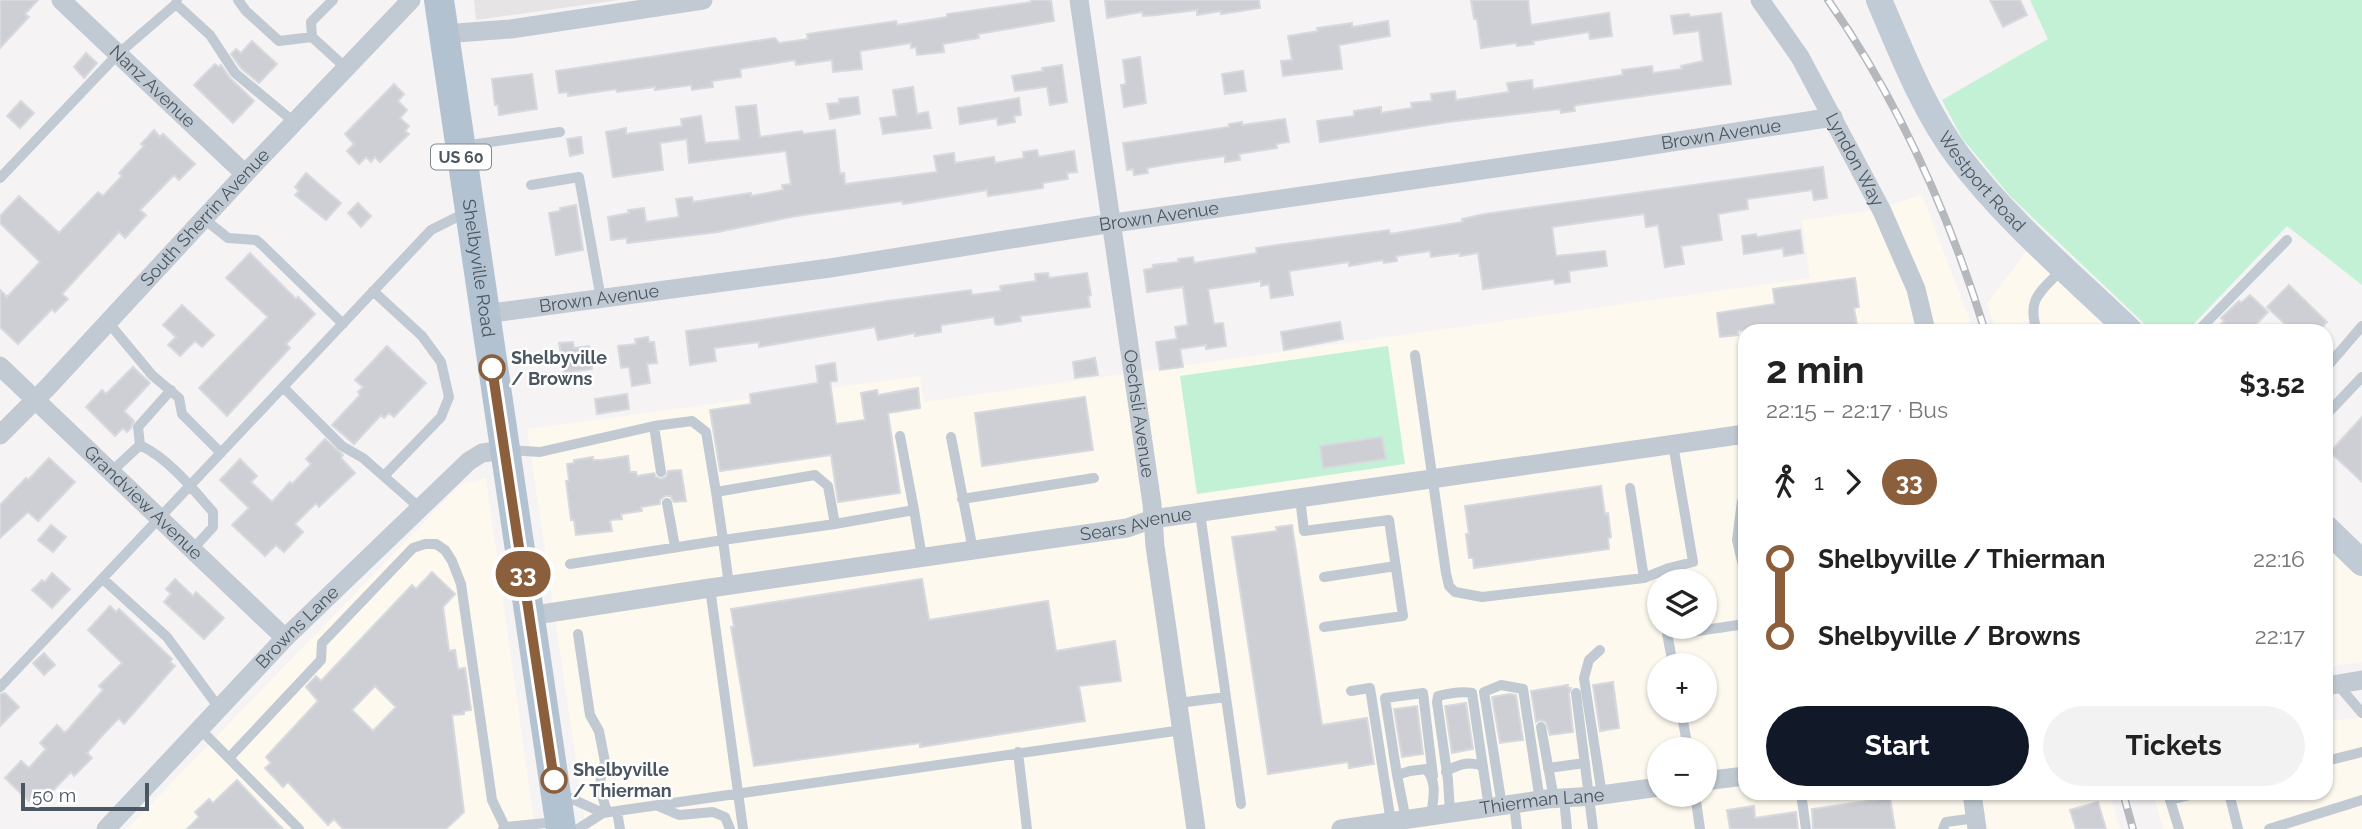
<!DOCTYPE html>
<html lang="en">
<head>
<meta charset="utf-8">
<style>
	:root { --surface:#fff; --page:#f2f2f2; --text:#222; --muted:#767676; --accent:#111827 }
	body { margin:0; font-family:Raleway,sans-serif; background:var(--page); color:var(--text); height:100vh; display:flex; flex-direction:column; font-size:26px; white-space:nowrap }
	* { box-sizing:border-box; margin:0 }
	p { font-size:23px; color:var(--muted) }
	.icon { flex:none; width:38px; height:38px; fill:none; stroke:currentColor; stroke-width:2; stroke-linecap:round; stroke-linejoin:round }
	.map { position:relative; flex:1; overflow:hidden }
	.side { position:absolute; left:1738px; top:324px; width:595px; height:476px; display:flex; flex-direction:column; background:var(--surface); border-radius:21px; box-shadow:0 2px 5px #0004 }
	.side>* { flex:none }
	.badge { padding:0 14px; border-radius:23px; font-size:24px; line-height:46px }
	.controls { position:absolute; left:1647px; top:569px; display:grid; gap:14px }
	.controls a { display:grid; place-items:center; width:70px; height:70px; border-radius:50%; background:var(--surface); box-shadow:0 2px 5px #0004; font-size:35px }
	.scale { position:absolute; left:21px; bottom:18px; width:128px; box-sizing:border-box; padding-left:7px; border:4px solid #4a5661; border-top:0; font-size:19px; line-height:24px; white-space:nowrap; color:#4a5661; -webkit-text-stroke:5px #fff; paint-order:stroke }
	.map>.badge { position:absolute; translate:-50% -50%; box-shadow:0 0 0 4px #fff }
	.legs { display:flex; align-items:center; gap:10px; height:77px; padding:0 28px; font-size:23px }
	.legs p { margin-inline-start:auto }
	.head { display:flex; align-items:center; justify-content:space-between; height:119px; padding:0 28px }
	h1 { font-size:38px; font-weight:700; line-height:52px }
	.primary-button { display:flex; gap:14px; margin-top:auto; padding:14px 28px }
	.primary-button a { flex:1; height:80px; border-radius:42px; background:var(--accent); color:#fff; font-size:28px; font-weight:700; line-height:80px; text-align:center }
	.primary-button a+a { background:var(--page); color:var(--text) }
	ul { padding:0 28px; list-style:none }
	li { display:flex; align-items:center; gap:24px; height:77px; font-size:26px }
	li i { display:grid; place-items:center; width:10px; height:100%; margin:0 9px; background:currentColor }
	li i::after { content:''; width:18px; height:18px; margin:-9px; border:5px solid; border-radius:50%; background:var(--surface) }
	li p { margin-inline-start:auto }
	li:first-child i { background:linear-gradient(#0000 50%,currentColor 0) }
	li:last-child i { background:linear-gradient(currentColor 50%,#0000 0) }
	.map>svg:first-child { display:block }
	.commercial { fill:#fdf9ef; fill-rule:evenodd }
	.education { fill:#e6e4e5 }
	.green { fill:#c3f1d5 }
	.building { fill:#cdcfd5; stroke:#d7d9de; stroke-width:2; fill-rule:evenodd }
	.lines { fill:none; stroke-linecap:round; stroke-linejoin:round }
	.lane { stroke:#c1cad2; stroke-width:10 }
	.street { stroke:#c1cad2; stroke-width:19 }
	.secondary { stroke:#c1cbd6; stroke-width:26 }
	.primary { stroke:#b3c2d1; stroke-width:30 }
	.rail-casing { stroke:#b5b8bd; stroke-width:8 }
	.rail { stroke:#fff; stroke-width:5; stroke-dasharray:16; stroke-linecap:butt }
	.line-1-casing { stroke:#fff; stroke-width:16 }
	.line-1 { stroke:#8b5e3c; stroke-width:10 }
	.stop-1-dot { fill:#fff; stroke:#8b5e3c; stroke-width:3.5 }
	.labels { text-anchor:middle; stroke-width:5; stroke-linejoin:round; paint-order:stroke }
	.shield { fill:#fff; stroke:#808990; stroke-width:2 }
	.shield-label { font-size:16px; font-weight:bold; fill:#4a5661 }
	.street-label { font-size:18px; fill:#4a5661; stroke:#fff }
	.stop-label { font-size:18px; font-weight:bold; fill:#4a5661; stroke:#fff; text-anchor:start }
</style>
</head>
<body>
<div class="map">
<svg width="2362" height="829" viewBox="0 0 2362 829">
	<rect width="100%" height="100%" fill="#f5f3f3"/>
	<!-- commercial -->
	<path class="commercial" d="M1922,195L1974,331H1745V793H2109L2120,829H586L527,429L920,376L924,402L1810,278L1802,220L1870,211ZM1659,581H1704V626H1659ZM1659,665H1704V710H1659ZM1659,749H1704V794H1659Z
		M2029,248L2114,331H1996L1987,303Z
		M486,478L535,829H127L461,484Z
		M2326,538L2362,575V662L2326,667Z
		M2362,717V829H2163L2153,793H2326V722Z"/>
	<!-- education -->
	<path class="education" d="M474,0H619L476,20Z"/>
	<!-- green -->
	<path class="green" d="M2030,0H2362V285L2287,226L2187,331H2152L2010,196L1962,138L1942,100L2048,39Z
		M1388,346L1405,464L1197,494L1180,376Z"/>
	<!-- building -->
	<path class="building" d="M0,0H38L25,14L29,17L0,48Z
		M1031,0H1051L1054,21L978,34L979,38L943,44L944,52L917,55L916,47L911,48V43L860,51L862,69L833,72L832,60L796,65L795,60L740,69L741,77L712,81L713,87L692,90L691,85L655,90V87L617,92L616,89L568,96V92L559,93L556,71L775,38L779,43L808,39L807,34L896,21L897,25L947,17V14L1025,3L1031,2Z
		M1105,0H1259L1260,8L1221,14V11L1197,15V10L1157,15L1143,16L1142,12L1107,18Z
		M1471,0H1528L1531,25L1609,13L1612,36L1590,39L1589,32L1533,41L1534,44L1517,46L1516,43L1481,48L1477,19H1474Z
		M1990,0H2020L2027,15L2003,27Z
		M1721,13L1731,84L1577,105L1574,107L1575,111L1561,113L1560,109L1448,122L1320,142L1317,121L1354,116V111L1381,107V113L1412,108L1411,103L1432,101L1431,94L1455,91L1456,100L1509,92L1507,83L1532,80L1533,89L1623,75L1622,70L1652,66L1653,73L1682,69L1681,66L1703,61L1699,31L1674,34L1671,16L1689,14L1690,17Z
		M1388,21L1390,36L1339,45L1342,69L1283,76L1281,61L1292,60L1288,36L1318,31L1317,28L1352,23V27Z
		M252,41L277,64L259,83L241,68L231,54L236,49L241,53Z
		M86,53L97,63L84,78L74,67Z
		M1140,57L1146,103L1124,107L1121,85L1126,84L1123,60Z
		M215,64L219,67L221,65L230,78L254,101L233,123L194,85Z
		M1062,65L1067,102L1050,105L1047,87H1045L1015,91L1012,76L1043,71L1042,68Z
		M1243,71L1246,91L1225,94L1222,74Z
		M532,74L537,109L499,115L498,105H495L492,79Z
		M394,84L404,94L398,101L407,110L400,118L409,126L405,131L409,134L380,162L375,157L371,162L366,157L359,164L347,151L354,144L345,134Z
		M913,87L917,114L928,112L931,128L883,134L880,118L897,116L893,90Z
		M858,97L860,114L830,119L827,104L839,103V99Z
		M1019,98L1021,115L1014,116L1015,122L998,125L997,118L960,124L958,108Z
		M21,101L34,113L20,128L7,116Z
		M756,105L760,137L802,131L803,134L835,130L840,174L844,173L845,184L937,172L934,156L954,153L955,163L994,157L995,163L1024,158L1023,152L1037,150L1039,157L1074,151L1077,172L1067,173L1068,179L1043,183V188L988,196L987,190L903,204L902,201L796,216L718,232L627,243V238L611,240L608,217L629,213L628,210L644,208L646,222L679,217L676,199L692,197L693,202L751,193V196L783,190L782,185L791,184L786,151L689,163L687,139L660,143L663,170L613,177L606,132L626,128V134L682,126L681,119L701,116L705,143L740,140L736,107Z
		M1285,119L1289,142L1276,144L1277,148L1239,154L1240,160L1225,162V156L1176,163L1147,168L1148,173L1134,175L1133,169L1127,170L1123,143L1229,127V124L1242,122V125Z
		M154,130L160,137L163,134L195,164L179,180L174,175L140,210L146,215L125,238L119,232L62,294L68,299L55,312L52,309L18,344L0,327V290L7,297L40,262L0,223V216L19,196L59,233L98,192L103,196L122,176L119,173L144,146L141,144Z
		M581,137L583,153L570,156L567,139Z
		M1823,167L1827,198L1814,200L1812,190L1747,199L1748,209L1718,214L1722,240L1681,246L1684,264L1665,267L1658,225L1646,227L1644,214L1552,227L1556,256L1605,251L1607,266L1569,271L1570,282L1555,284L1554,279L1483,289L1478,253L1460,256V253L1431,257L1430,251L1396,256L1397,261L1384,263L1383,260L1349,266V262L1289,271L1293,295L1271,298L1269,284L1261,286V281L1208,289L1214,324L1223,323L1226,346L1206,349V345L1180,349L1183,367L1160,370L1156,342L1177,339L1175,327L1188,325L1183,287L1147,292L1144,270L1153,268V265L1179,262L1178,259L1193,257L1194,263L1257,253L1256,248L1285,244L1389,230L1390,234L1463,222L1462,219L1485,214Z
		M306,173L341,203L326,220L295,195L299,191L295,187Z
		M358,203L371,216L361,227L348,213Z
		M576,205L583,250L556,255L549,213L560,211V208Z
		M1800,230L1803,253L1784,256L1783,248L1744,254L1742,236L1756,234L1757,237Z
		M250,253L296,299L298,297L315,314L286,344L290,348L227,416L199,388L268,317L226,278Z
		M1048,273L1049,278L1087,273L1091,295L1088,296L1090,307L1020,316L1021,321L998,325L995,324L994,317L941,325V332L915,336V333L878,340L875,327L759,347V342L714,348L716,361L690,365L686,331L888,301L971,290L972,295L1001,291L1000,286L1036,281L1035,274Z
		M1855,278L1859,307L1854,308L1858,331H1789V327L1778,328V326L1738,331V335L1720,337L1717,313L1775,304L1773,289Z
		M2289,285L2327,322L2319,331H2292L2267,307Z
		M2250,295L2268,312L2250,331H2214L2224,321L2221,318L2239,301L2241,303Z
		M182,305L214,335L202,347L195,341L180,356L168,345L176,337L163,325Z
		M1340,322L1343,339L1284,350L1281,332Z
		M648,337L649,342H654L657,363L647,364L650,383L632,386L629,367L621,368L618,346L636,344L635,339Z
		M573,342L574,348L589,346L592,369L564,373L559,343Z
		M387,346L426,383L394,417L389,413L384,418L381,415L354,444L332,425L360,395L358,392L363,387L355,380Z
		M1095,358L1098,375L1075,378L1073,362Z
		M835,363L837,381L830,382L836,424L865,420L861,393L877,390L878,395L918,388L920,408L888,413L900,493L838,502L831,455L720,471L710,410L751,404L750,394L818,383L816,366Z
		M133,367L150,383L124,411L134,421L131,428L127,432L123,428L115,436L86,407L102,390L106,394Z
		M627,394L629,409L597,414L595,399Z
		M1085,397L1093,450L982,466L975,413Z
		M2362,417V482L2330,452Z
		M1382,437L1386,459L1323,468L1320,446Z
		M325,439L343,455L341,458L355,473L319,507L316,503L295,524L303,532L284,552L276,545L265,556L232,525L249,508L220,480L240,459L257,476L251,482L272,502L290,482L292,484L311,464L306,459Z
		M628,456L630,472H636L637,476L654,473L656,477L661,479L666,477L668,471L681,470L686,501L674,502L670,496H665L660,500V504L641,507L642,511L621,514L622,519L610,520L612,531L576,535L574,520H571L566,481H569L567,464L574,463V460L593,457V460H602Z
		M49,458L75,482L38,521L28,512L0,538V505L26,478L28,480Z
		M1601,486L1605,514L1608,513L1611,537L1608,538L1609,549L1474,568L1473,558H1469L1466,534H1469L1465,506Z
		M51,525L66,537L53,552L38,540Z
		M1292,525L1322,725L1367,718L1374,764L1349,768L1348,762L1268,774L1232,537L1277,531L1276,527Z
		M432,572L455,594L443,607L449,651L455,650L458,669L465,668L471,710L464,711V714L452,715L464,812L446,829H343L334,819L328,825L288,782L283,787L265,768L271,763L266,757L318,701L306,687L316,676L321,681L412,585L416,589ZM375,686L396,707L373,731L352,710Z
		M52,573L70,589L52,608L32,590L42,580L45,582Z
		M175,579L193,596L196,592L224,618L204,639L164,602L171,594L166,589Z
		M922,579L929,620L1048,601L1056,651L1115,641L1121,681L1079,686L1085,721L920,747V743L754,766L731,627H734L731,609Z
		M110,606L116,612L119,609L172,659L170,662L175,666L124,724L119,718L100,738L87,753L92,758L74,776L71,772L36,808L5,778L21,761L29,768L46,749L40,743L57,725L65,733L103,690L99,686L122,663L88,630Z
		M44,653L55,665L44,675L33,663Z
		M1613,682L1619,728L1600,731L1593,685Z
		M1568,685V688H1571L1569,694L1573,732L1550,735L1546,722L1540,720L1536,722L1531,691Z
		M5,693L19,707L0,726V694Z
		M1509,694L1516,695L1523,740L1500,743L1492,697Z
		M1466,703L1473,749L1452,753L1445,706Z
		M1417,706L1423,754L1402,757L1394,709Z
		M237,780L283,829H187L199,817L195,812L209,799L213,803Z
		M1890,798L1895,829H1813L1812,809Z
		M2098,802L2106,829H2076L2070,810Z
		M1754,806L1755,818L1796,812L1798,829H1730L1727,810Z"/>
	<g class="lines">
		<!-- lane -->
		<path class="lane" d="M238,0L246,11L279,41L312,37
			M333,0L311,22L312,37L346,68
			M176,4L210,35L235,73L294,122
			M463,146L560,132
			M0,178L118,54L176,4L177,0
			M531,185L579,177L601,299
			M204,219L228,238L256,240L261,244L343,324
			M373,291L422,336L441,362L449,397L441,417L384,476
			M108,322L152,375L179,398L182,414L221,453
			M2037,331C2026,298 2041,292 2062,269
			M2198,331L2287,240
			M1415,355L1446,573L1449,586L1455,592L1482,597L1644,578L1669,568L1693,562L1673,444
			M2326,368L2362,326
			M283,387L342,446L363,458L420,508
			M2326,415L2362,377
			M654,426L661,472
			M900,436L914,510
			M951,437L973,550
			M140,445L138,427L171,390
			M509,450L540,452L654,426L692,421L706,432L716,492L815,475L828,486L835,524L914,510L922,557
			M111,472L140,445C169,459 192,488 213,512V527L192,550
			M1630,488L1644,578
			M1300,498L1304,531L1389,520L1403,616L1324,627
			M962,499L1094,478
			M1745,500L1742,501L1737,540L1745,574
			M667,503L675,547
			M1200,513L1241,804
			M570,564L723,540L716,492
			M1324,577L1396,566
			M103,579L167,637L219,708
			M729,585L723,540L835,524
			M710,588L743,829
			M1667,633L1673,665
			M1684,633L1745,624
			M578,634L590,715L599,731L605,762L601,774L600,789L607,812
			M1600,650L1589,660L1584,678L1602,795
			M2338,685L2362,713
			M0,687L431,230L465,213
			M1351,691L1370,688L1391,822
			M1576,693L1593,829
			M1178,703L1226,697
			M1681,710L1688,749
			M1541,727L1554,799
			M200,729L299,829
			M1018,752L1027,829
			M229,758L321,660L322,643L413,548L425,544H436L445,550L452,561L461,584L492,800L505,827
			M2326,761L2362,752
			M1548,768L1585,763
			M1446,772C1457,764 1470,761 1483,766
			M1397,775L1385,698L1423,693L1433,776
			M559,793L603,813
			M1801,793L1806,829
			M2229,793L2238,829
			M1695,794L1700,829
			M1564,798L1567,829
			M1514,804L1517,829
			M658,806L679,815L713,812L725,817L730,829
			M1502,806L1484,692L1501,685L1523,689L1540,801
			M617,811L620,829
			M1450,813L1448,780L1437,702L1438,696C1450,693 1461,691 1472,693L1489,808
			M1406,820L1397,775L1410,771L1426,769C1438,782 1433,800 1431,816
			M503,829L505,827L556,822
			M578,829L603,813L1182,730
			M1943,829L1946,822L1976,818
			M2179,829L2170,800L2198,793
			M2269,829L2362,800"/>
		<!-- street -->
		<g class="street">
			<path id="s1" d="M61,0L245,174"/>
			<path id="s2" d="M1079,0L1152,504L1155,546L1196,829"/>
			<path id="s3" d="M1760,0L1800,57L1882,211L1916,289L1926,331"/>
			<path d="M443,34L511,29L703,0"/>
			<path id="s4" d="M484,314L830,268L1093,226L1614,151L1833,117"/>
			<path id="s5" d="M0,366L285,638"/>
			<path id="s6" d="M0,435L47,388L245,174L411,0"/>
			<path id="s7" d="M529,616L710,588L1127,528L1153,519L1745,434"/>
			<path d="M2326,686L2362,680"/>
			<path d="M1704,781L1745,776"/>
			<path d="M1972,793L1977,829"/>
			<path id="s8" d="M106,829L285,638L469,461L482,453L505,450"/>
			<path id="s9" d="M1341,829L1547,799L1594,796L1659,787"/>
		</g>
		<!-- secondary -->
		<g class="secondary">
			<path id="s10" d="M1879,0C1902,53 1923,109 1958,156C2007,221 2072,275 2130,331"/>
			<path d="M2326,528L2362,563"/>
		</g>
		<!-- primary -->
		<path class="primary" id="s11" d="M439,0L561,829"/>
		<defs>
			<path id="rail" d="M1828,0C1898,100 1949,214 1985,331
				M2123,793L2133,829"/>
		</defs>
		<!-- rail casing -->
		<use href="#rail" class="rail-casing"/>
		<!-- rail -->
		<use href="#rail" class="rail"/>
	</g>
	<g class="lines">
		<defs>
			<path id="line-1" d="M492,368L554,780"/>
		</defs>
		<!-- line-1 casing -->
		<use href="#line-1" class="line-1-casing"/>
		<!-- line-1 -->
		<use href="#line-1" class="line-1"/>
	</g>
	<!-- markers -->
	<g class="stop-1-dot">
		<circle cx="492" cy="368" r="12"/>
		<circle cx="554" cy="780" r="12"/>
	</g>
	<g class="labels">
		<!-- shield labels -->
		<rect class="shield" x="431" y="144.5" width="60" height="25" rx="5"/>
		<g class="shield-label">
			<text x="461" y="163">US 60</text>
		</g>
		<!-- street labels -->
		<g class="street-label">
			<text dy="6" stroke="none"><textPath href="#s1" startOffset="126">Nanz Avenue</textPath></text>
			<text dy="6" stroke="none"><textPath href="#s4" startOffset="1250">Brown Avenue</textPath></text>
			<text dy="6" stroke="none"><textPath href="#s3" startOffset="186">Lyndon Way</textPath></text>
			<text dy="6" stroke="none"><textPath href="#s10" startOffset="210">Westport Road</textPath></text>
			<text dy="6" stroke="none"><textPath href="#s4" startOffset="682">Brown Avenue</textPath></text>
			<text dy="6" stroke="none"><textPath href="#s6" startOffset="299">South Sherrin Avenue</textPath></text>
			<text dy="6" stroke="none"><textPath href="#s11" startOffset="271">Shelbyville Road</textPath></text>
			<text dy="6" stroke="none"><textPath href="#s4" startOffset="116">Brown Avenue</textPath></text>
			<text dy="6" stroke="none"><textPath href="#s2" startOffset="418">Oechsli Avenue</textPath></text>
			<text dy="6" stroke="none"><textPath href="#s5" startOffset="198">Grandview Avenue</textPath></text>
			<text dy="6" stroke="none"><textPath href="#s7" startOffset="614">Sears Avenue</textPath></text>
			<text dy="6" stroke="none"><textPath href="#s8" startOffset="278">Browns Lane</textPath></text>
			<text dy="6" stroke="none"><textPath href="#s9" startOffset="203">Thierman Lane</textPath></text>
		</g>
		<!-- stop labels -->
		<g class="stop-label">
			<text x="511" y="364">Shelbyville<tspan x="511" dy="21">/ Browns</tspan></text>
			<text x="573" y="776">Shelbyville<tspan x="573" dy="21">/ Thierman</tspan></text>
		</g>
	</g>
</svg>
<div class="controls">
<a><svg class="icon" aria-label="layers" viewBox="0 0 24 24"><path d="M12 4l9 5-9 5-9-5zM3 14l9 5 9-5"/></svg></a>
<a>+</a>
<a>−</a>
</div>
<div class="scale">50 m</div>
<b class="badge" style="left:523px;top:574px;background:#8b5e3c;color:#fff">33</b>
<section class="side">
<div class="head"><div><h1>2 min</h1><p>22:15 – 22:17 · Bus</p></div><b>$3.52</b></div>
<div class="legs"><svg class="icon" aria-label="walk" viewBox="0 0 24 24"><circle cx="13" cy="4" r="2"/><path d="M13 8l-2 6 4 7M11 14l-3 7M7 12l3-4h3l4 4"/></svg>1<svg class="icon" aria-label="forward" viewBox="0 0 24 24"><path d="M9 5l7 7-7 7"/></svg><b class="badge" style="background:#8b5e3c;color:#fff">33</b></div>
<ul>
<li><i style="color:#8b5e3c"></i><b>Shelbyville / Thierman</b><p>22:16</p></li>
<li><i style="color:#8b5e3c"></i><b>Shelbyville / Browns</b><p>22:17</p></li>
</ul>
<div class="primary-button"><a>Start</a><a>Tickets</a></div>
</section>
</div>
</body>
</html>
